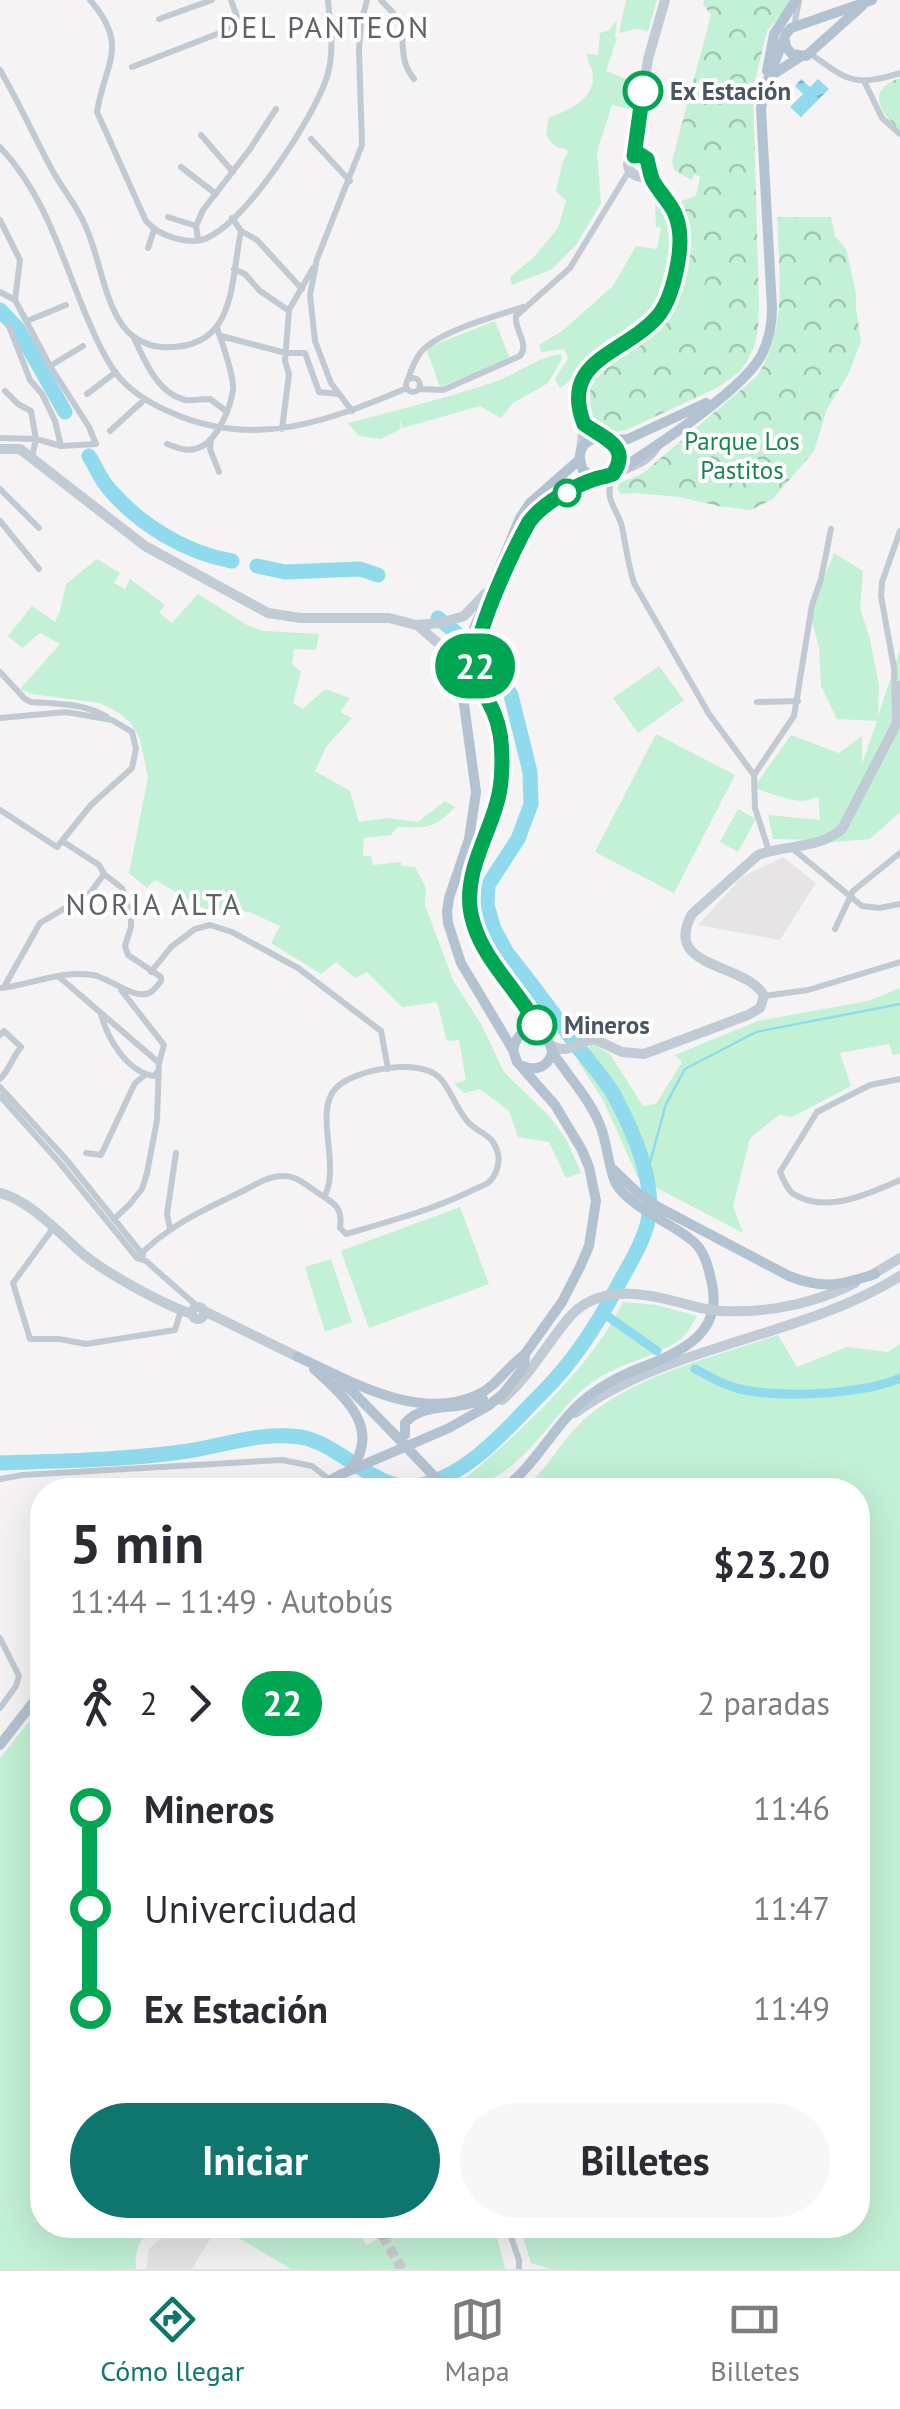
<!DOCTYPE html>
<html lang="es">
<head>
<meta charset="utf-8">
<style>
	:root { --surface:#fff; --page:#f7f7f7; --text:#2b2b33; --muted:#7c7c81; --line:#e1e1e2; --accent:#0f766e }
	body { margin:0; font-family:"PT Sans",sans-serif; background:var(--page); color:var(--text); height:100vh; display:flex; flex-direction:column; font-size:38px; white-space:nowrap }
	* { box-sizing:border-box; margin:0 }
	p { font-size:32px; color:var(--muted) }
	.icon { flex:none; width:55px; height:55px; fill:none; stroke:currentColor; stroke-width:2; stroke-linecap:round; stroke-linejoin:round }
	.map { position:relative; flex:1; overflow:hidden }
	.details { position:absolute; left:30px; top:1478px; width:840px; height:760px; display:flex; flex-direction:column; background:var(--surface); border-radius:40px; box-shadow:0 10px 40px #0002 }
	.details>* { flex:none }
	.badge { padding:0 20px; border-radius:32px; font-size:35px; line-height:65px }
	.map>.badge { position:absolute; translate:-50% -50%; box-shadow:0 0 0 5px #fff }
	.legs { display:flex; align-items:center; gap:15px; height:110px; padding:0 40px; font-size:32px }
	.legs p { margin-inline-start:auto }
	.headline { display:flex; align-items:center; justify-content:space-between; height:170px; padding:0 40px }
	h1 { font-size:55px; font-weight:700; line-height:75px }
	.primary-button { display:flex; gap:20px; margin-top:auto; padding:20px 40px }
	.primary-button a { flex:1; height:115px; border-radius:60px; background:var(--accent); color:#fff; font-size:40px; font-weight:700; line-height:115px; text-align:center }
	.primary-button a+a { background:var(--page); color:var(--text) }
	ul { padding:0 40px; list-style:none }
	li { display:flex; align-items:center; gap:35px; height:100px; font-size:38px }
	li i { display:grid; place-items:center; width:15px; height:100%; margin:0 12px; background:currentColor }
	li i::after { content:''; width:25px; height:25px; margin:-12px; border:8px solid; border-radius:50%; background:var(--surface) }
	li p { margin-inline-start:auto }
	li:first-child i { background:linear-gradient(#0000 50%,currentColor 0) }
	li:last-child i { background:linear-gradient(currentColor 50%,#0000 0) }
	.menu { display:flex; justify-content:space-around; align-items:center; height:140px; border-top:2px solid var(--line); background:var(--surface); font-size:28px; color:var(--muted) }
	.menu a { display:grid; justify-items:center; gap:5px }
	.menu .current { color:var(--accent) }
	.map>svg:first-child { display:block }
	.education { fill:#e6e4e5 }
	.green { fill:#c3f1d5 }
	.forest { fill:url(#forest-crowns) }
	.water { fill:url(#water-ripples) }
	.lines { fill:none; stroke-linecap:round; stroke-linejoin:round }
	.stream { stroke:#90daee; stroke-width:2.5 }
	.canal { stroke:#90daee; stroke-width:9 }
	.river { stroke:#90daee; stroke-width:15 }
	.primary-tunnel { stroke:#caccce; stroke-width:10; stroke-dasharray:10 5; stroke-linecap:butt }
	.street { stroke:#c1cad2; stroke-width:6 }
	.secondary { stroke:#c1cbd6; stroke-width:10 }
	.primary { stroke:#b3c2d1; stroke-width:10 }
	.secondary-bridge { stroke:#c1cbd6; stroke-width:10 }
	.primary-bridge { stroke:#b3c2d1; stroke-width:10 }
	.line-1-casing { stroke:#fff; stroke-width:22 }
	.line-1 { stroke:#00a651; stroke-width:15 }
	.stop-1-dot { fill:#fff; stroke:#00a651; stroke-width:5 }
	.labels { text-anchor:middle; stroke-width:8; stroke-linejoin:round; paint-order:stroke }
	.stop-label { font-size:25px; font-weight:bold; fill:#4a5661; stroke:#fff; text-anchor:start }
	.park-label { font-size:25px; fill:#17864f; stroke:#fff }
	.quarter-label { font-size:30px; letter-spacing:2.5px; fill:#5f6368; stroke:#fff }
</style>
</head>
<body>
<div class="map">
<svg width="900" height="2269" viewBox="0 0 900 2269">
	<defs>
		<pattern id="forest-crowns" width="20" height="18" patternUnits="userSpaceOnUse" patternTransform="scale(2.5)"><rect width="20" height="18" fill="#c3f1d5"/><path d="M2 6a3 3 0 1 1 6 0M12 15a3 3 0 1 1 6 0" fill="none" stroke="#a0c6b0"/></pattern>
		<pattern id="water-ripples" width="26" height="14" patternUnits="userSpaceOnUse" patternTransform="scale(2.5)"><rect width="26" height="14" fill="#90daee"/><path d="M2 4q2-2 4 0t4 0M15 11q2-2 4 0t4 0" fill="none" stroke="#78b4c4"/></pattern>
	</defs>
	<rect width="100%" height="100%" fill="#f5f3f3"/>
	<!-- education -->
	<path class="education" d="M783,857L816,883L780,940L698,925L742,877Z
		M187,2231L212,2236L192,2269H146L149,2249L157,2241L174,2232Z"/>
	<!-- green -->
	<path class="green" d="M626,0H657L648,31L637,29L619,33Z
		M617,20L615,37L617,38L606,71L634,82L629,109L612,105L597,152L601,203L576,245L552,269L512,285L510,277L534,257L558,228L566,201L556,191L562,164L568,152L566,149C555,148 552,144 546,135L549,117C570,111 599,96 592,70C590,65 587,60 587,54L598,55L600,33L609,30Z
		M661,200C666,210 672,220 673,230C675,251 666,297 651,313C634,332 607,344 587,360C574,371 575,379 560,388L555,379L568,358L564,349L541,352L539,345L562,331L613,286L636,246L657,249L661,228L656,227L655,202Z
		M679,271L706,277L696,317L669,310Z
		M495,321L510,359L440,387L426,348Z
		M561,354L562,359L548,383L513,403L501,418L480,406L403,428L399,419L401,429L381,439L359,436L348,423C398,410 447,398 497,381C519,373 536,358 561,354Z
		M834,553L863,571L860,608L870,639L879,686L878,716L900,650V812L870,839L812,844L817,840L773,839L768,815L820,820L818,797C813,798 807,801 802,801C793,801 761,792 754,787L791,735L839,753L862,736V764L877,721L837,719L821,686L819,647L810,613Z
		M97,559L120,573L114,583L125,589L130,579L165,605L159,613L172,623L198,594L247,625L263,631L319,634L316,650L294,649L292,664L301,672L293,703L303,709L325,689L350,698L340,712L352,718L326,747L315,771L350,791L359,822L387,818L418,822L445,801L455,807C435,829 425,828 397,827L391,835L364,838L363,856H371L373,865L401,862V866L415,867L426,888L425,905L453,980L481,1024L504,1072L550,1117L566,1139L581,1173L566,1178L549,1142L518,1137L509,1111L480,1089L464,1093L454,1084L466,1080L459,1040L447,1041L437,1002L402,1007L367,972L355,978L336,962L321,974L271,943L280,926L252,913L224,907L216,915L155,880L147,888L129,873L148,777L140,739L131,723L119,713L100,703L32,694L20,689L60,644L40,633L22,648L8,636L32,606L55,622L60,611L66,584Z
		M659,666L684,700L638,733L613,698Z
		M656,734L735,775L674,893L595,852Z
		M738,809L756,819L738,852L720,842Z
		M900,988V1054L893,1055L889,1044L840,1053L851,1086L792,1117L779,1115L750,1138L733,1206L743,1233L638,1178L603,1100L579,1063L578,1054L593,1044L610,1054L643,1106L656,1104L682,1062L675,1055L758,1021L868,1001Z
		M460,1207L489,1284L369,1328L341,1251Z
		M331,1259L352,1322L325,1332L305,1267Z
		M623,1302L657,1305L697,1316C692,1325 687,1335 678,1341C650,1360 615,1363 587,1386C547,1419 519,1483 461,1488V1482C516,1435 592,1368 623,1302Z
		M778,1335L797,1367L847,1347L888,1352L900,1344V2269H551L531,2263L519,2225H858V1490H521C549,1470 562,1437 588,1416C638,1374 717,1356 778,1335Z
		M42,1705V2225H160C141,2233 134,2249 136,2269H0V1758Z
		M217,2225H356L366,2245L389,2233L386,2225H494L505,2269H291Z"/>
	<!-- forest -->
	<path class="forest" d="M704,0H790L787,8L767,31L753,89L759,306L758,329L754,347L747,362L739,372L717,388L626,430L615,432L600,431L586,421C585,414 581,405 581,398C582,371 653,338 669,310L696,316L706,278L679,271C684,242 684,231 673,204L696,196L700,177L695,174L691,180L674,170L672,161L711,15L703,4Z
		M900,78V130C880,113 865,90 900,78Z
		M777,217H831L835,236L846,249L856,293V309L861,341L849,373L827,409L814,451L773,499L751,510L718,506L680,497L636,493L621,494L617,489L619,483L642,474L756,377C788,332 779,270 777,217Z"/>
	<!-- water -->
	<path class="water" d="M801,79L810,87L818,79L829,89L801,117L790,107L803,94L795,86Z"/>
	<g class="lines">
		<!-- stream -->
		<path class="stream" d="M646,1177L666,1104L685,1069L756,1032L900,1004"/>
		<!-- canal -->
		<path class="canal" d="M603,1313L657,1351
			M695,1369C707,1375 718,1382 730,1386C768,1400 864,1395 900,1378"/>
		<!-- river -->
		<path class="river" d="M0,310L18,329L65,412
			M89,456C96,467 101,481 110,490C140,525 186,553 232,561
			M257,566L285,572L360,569L378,575
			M0,1463C60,1461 121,1460 181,1452C221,1447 259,1431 300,1437C340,1443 377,1493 416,1486C468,1477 506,1429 542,1393C572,1363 596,1327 616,1289C627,1268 643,1244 648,1221C656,1183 633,1131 616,1099C607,1081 592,1065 580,1050C556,1017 533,985 507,953L494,929L487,905L488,885L518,839L531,804L530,772L511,695L487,658L438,618"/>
		<!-- primary-tunnel -->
		<path class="primary-tunnel" d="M382,2235L402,2269"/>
		<!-- street -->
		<path class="street" d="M90,0C130,46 105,62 97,112L146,221C159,236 190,247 209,237C249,217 313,119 327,77C335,51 330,26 328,0
			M381,0C386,6 395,13 398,20C407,40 397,59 414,79
			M159,19L212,0
			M794,26L799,1
			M811,54C848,81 854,87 900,73
			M132,67L240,25L231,0
			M0,70C18,101 33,134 50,166C60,186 76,204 85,225C99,255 102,291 119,320C128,336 145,346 162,347C237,351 230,284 241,231
			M864,81L882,118L900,134
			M201,135L233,172
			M311,139L350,181
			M0,147C42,191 59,248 81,303C90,325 101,352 115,372C129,391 149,403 170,412C253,450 329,421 407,388
			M181,167L216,194
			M168,217L196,226
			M232,218L241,231L257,240L302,289
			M0,220L20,260L15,300L50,366L89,427L96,444L61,446L36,439L0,438
			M198,239L196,226L203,210L250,149L276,109
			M148,248L154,230
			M234,269L245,274L260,291L288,310
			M0,292L15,300
			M27,321L66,305
			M9,326L30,380L42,394L55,421L61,446
			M221,336L286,353H305L319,392L338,394
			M134,338C145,361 157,393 185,400C192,401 203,399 210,399L226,411
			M50,366L83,346
			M406 385a7 7 0 1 1 14 0a7 7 0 1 1-14 0Z
			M407,381C412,369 416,355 426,347C448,329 496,316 523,307
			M419,389L443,390L520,356C530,343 514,331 516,316L570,268L629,171
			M5,391L18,404L31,411L36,439L32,457
			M87,394L116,372
			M352,411L331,383L315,341L310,295L317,259L362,145L359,51L361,23L367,0
			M282,429L289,374L285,361L289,310L313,268
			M110,431L144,400
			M211,441L210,449L219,472
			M167,444C177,448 188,452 198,448C217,442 231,407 233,389C234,374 222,343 217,328
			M658,448C645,469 623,467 612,481C609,486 609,492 610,497C612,507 620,517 622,527C626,546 628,565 634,583L709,714L754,775L755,808L769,851
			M0,489L39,528
			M0,521L39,569
			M0,672L25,699L31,702C57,704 84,703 107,717
			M757,702L798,701
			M0,718L66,712L112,720L132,732L136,749L132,768L91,805L57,847L0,810
			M895,720L894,668L881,596L882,582L900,531
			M754,775L794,716L812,605L821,579L831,529
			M793,849L862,906L879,908L900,904
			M835,929L853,891L900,853
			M151,972L171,947L195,929L210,925L232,932L298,968L381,1031L388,1069
			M58,976L158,1062
			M4,987L40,923L90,893L104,874
			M0,988C31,985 59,970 93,975C108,977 137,1002 151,992C155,989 158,985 161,981V977L128,955L125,946L131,927V917L122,888L104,874L99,865L62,841
			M764,996L808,990L900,962
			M101,1014C107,1038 127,1072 154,1076L158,1071
			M0,1035L4,1031L21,1047C12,1058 10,1069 0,1079
			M900,1079L870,1085L817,1112L780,1172C783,1179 787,1188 792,1193C824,1215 869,1194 900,1180
			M0,1087L65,1158L143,1255
			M0,1096L59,1162L137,1258L146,1261L198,1307
			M86,1153L101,1155L135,1083L145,1075
			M114,1219L130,1204L142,1189L147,1173L157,1120L159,1063L164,1045L121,990
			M54,1227L13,1283L30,1339H59L86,1344L175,1330L181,1310
			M170,1229L167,1214L176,1153
			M137,1258C166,1227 203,1210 241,1192C253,1186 269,1175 284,1176C297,1176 308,1186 318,1193C334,1203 343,1207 340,1228L346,1234C387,1222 429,1211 469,1192C474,1189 484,1186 489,1182C496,1176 500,1163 498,1154C493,1133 480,1135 468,1122C456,1109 451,1089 439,1077C418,1058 357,1069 337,1087C312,1110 342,1166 324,1197
			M0,1479L22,1475L282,1460L312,1466L330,1480
			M0,1638L19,1676L16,1686L0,1708
			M507,2225L519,2260V2269"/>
		<!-- secondary -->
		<path class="secondary" d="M652,179C641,177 629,177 628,164L634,156L648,59L665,0
			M0,449H20L145,546L268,613L301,618H389L416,625L441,623L464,616L486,593
			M581,450L584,425L577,400V390L583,377L593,366L655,319L669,297L673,284L679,248V224L669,200L652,179L647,159L641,155L634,156
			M417,625L452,655L461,682
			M898,719L900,686
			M552,1046C569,1055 577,1042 594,1039L622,1052L644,1054L748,1015L760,1008L764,996C747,962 661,970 692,914L758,855C786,844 817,850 842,829L900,717
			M0,1193C31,1200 64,1239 88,1258C112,1276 164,1305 192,1314
			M870,1276L900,1258
			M192 1313a6 6 0 1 1 12 0a6 6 0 1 1-12 0Z
			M204,1311L298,1357
			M721,1311C767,1313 813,1304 855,1283
			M502,1400C529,1377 545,1347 567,1320C600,1278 657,1296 700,1308
			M575,1413C669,1344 802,1338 900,1276"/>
		<!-- primary -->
		<path class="primary" d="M785,41L786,47L792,54L806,56L863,5
			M767,71L774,34L796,0
			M769,77L800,57
			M611,440L628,439L706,403
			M616,472C652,449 744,390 762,354C769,340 772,324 772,308L761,109L765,87L786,34L791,28L872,0
			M538,1031L534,1020C501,976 458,928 474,869C485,828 501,805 502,759C503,745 499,726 495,714C489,700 479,687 476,672C468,642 514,550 529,521C543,503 573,486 596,479C604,477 603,480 611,475C615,472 619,467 620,462C626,429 566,430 583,470L597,479
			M523,1066C537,1072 549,1066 552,1052
			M614,1170L638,1193L658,1207L789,1276C824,1290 841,1285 875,1274
			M298,1357C351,1381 418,1422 477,1395C497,1386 508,1366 525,1354
			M314,1369C344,1396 383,1429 350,1470
			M338,1380L350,1389L396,1436
			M405,1435V1423C424,1401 457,1412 483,1399
			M312,1490L344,1473L449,1428L488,1406L503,1394L524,1367L525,1354L562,1302L580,1267L589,1246L596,1201L589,1167L582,1150L555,1105L517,1062L513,1050L461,963L448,923L447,912L449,898L469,839L476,792L461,682L473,631L520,518L530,503L579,460
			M502,1490C537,1465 555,1422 589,1396C601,1387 614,1379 628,1373C668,1356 724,1341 712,1284C708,1266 705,1249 689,1238C669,1222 629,1206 616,1184C609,1171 607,1141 600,1125C593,1107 580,1090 568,1074C564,1068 559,1062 555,1056C548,1044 546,1023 525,1032C517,1036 515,1042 513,1050
			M0,1745L42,1691
			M374,2225L382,2235"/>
		<!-- secondary-bridge -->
		<path class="secondary-bridge" d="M700,1308L721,1311"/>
		<!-- primary-bridge -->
		<path class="primary-bridge" d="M396,1436L447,1490"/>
	</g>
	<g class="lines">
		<defs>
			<path id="line-1" d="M537,1025C516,987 480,958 471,914C462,867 497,826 501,781C503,759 503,734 494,713C488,699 479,686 476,671C469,642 514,549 529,522C543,503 575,485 598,478C603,477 608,476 613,474C632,446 603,438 584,424C559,359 624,355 658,316C673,298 683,251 679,228C676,207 663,198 653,181C650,175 649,166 647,159L641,155L634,156L643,91"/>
		</defs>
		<!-- line-1 casing -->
		<use href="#line-1" class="line-1-casing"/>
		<!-- line-1 -->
		<use href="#line-1" class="line-1"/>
	</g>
	<!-- markers -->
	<g class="stop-1-dot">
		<circle cx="643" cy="91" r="18"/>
		<circle cx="567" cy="493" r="12"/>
		<circle cx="537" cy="1025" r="18"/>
	</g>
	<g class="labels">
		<!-- stop labels -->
		<g class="stop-label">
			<text x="670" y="100">Ex Estación</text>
			<text x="564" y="1034">Mineros</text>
		</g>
		<!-- park labels -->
		<g class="park-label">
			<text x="742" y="450">Parque Los<tspan x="742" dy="29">Pastitos</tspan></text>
		</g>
		<!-- quarter labels -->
		<g class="quarter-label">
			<text x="325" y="38">DEL PANTEON</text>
			<text x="154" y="915">NORIA ALTA</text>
		</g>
	</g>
</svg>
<b class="badge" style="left:475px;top:666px;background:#00a651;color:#fff">22</b>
<section class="details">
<div class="headline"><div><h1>5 min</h1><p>11:44 – 11:49 · Autobús</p></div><b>$23.20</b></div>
<div class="legs"><svg class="icon" aria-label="walk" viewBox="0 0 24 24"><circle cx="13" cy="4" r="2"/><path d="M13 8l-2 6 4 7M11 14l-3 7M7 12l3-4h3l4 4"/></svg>2<svg class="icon" aria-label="forward" viewBox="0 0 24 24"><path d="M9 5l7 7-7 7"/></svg><b class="badge" style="background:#00a651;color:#fff">22</b><p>2 paradas</p></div>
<ul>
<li><i style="color:#00a651"></i><b>Mineros</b><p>11:46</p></li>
<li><i style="color:#00a651"></i><span>Univerciudad</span><p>11:47</p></li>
<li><i style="color:#00a651"></i><b>Ex Estación</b><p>11:49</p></li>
</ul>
<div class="primary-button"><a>Iniciar</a><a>Billetes</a></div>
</section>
</div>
<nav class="menu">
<a class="current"><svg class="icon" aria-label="directions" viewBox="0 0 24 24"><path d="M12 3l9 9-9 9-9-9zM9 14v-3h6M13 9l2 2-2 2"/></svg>Cómo llegar</a>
<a><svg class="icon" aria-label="map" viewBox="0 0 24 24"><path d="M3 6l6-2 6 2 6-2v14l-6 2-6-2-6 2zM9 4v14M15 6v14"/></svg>Mapa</a>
<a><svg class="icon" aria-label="tickets" viewBox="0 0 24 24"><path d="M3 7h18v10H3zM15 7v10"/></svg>Billetes</a>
</nav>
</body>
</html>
